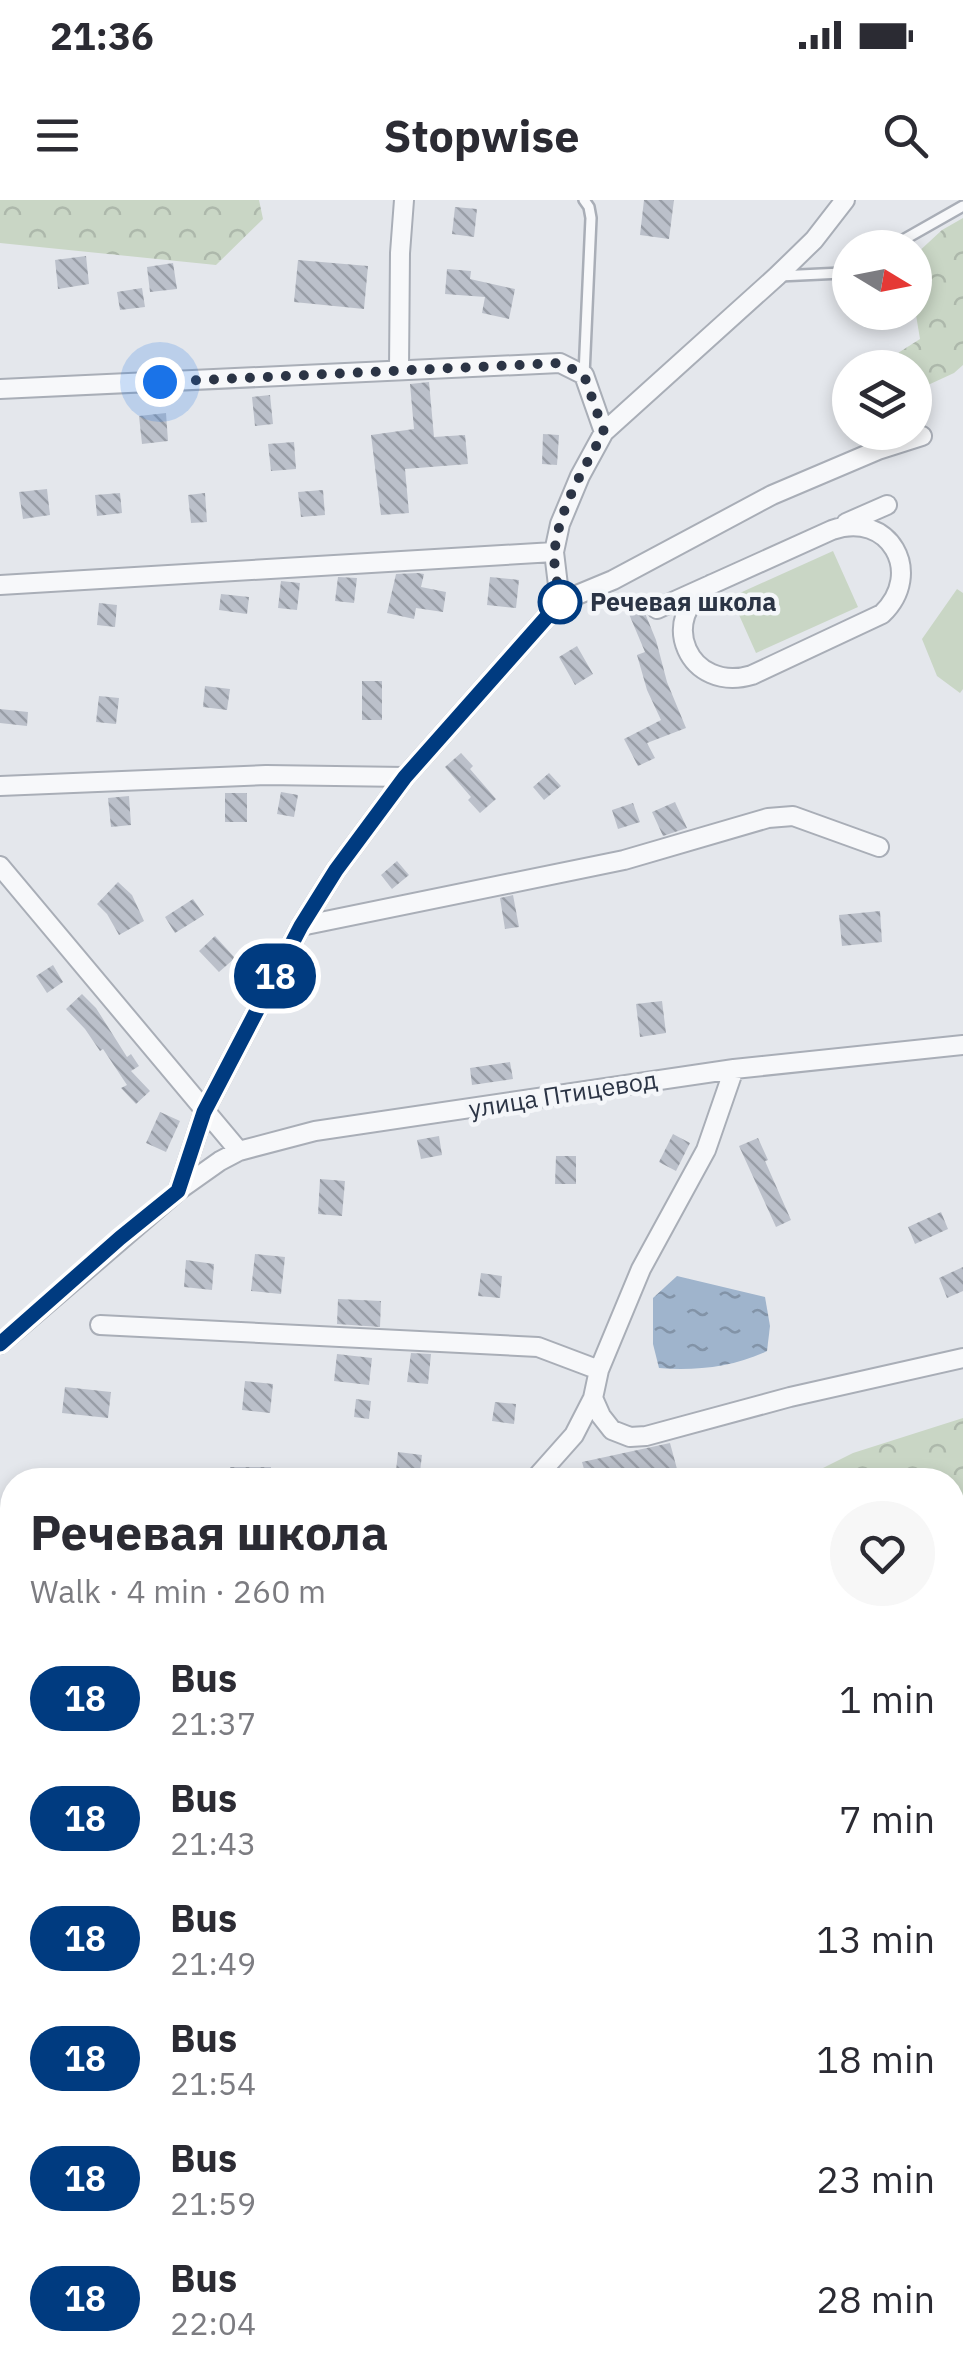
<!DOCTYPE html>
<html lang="en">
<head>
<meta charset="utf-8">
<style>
	:root { --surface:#fff; --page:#f7f7f7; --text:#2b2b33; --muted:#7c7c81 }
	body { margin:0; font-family:"IBM Plex Sans",sans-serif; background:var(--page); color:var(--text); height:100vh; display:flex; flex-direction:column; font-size:38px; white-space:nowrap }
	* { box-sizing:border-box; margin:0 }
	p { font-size:32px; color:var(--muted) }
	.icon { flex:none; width:55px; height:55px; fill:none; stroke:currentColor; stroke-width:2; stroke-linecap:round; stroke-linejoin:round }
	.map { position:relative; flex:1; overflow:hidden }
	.details { position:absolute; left:0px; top:1268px; width:965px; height:912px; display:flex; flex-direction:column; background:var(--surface); border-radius:40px 40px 0 0; box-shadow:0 5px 15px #0003 }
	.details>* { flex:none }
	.badge { padding:0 20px; border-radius:32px; font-size:35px; line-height:65px }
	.needle { width:65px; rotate:100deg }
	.buttons { position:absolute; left:832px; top:30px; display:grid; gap:20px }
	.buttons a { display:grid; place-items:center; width:100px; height:100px; border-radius:50%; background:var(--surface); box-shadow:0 5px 15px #0003; font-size:50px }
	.you { position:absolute; width:50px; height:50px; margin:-25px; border:8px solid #fff; border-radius:50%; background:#1a73e8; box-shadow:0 0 0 15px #1a73e833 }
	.map>.badge { position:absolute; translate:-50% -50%; box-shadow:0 0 0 5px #fff }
	.round { display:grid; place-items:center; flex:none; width:105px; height:105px; border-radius:52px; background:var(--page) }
	.headline { display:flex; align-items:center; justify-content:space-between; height:170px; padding:0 30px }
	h1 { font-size:48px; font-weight:800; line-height:75px }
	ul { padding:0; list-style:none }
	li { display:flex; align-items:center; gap:30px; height:120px; padding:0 30px }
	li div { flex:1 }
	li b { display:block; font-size:38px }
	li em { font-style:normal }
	li .badge { min-width:110px; font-weight:700; text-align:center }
	.status { display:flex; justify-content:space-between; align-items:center; height:70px; padding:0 50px; background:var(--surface); direction:ltr }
	.status svg { height:28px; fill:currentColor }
	header { display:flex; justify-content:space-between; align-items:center; height:130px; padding:0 30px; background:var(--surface); font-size:45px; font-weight:800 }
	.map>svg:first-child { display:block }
	.grass { fill:#c9d6c5 }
	.forest { fill:url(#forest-crowns) }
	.water { fill:url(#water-ripples) }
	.building { fill:url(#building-back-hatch) }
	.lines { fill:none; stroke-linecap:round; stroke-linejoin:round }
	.lane-casing { stroke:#a9aeb7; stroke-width:14 }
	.street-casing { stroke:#a9aeb7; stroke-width:22 }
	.lane { stroke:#f7f8fa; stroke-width:9 }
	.street { stroke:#f7f8fa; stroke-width:18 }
	.line-casing { stroke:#fff; stroke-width:22 }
	.line { stroke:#003b80; stroke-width:15 }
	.walk { stroke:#2b3445; stroke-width:10; stroke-dasharray:0 18 }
	.stop-dot { fill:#fff; stroke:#003b80; stroke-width:5 }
	.labels { text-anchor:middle; stroke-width:9; stroke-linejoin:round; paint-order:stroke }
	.stop-label { font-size:25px; font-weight:bold; fill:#2b3445; stroke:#f4f6f9; text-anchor:start }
	.street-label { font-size:25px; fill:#2b3445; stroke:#f4f6f9 }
</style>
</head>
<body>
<div class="status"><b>21:36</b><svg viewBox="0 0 49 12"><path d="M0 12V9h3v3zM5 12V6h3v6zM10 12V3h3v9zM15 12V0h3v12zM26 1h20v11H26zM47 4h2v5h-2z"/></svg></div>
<header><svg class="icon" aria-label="menu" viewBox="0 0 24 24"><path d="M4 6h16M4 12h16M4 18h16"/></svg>Stopwise<svg class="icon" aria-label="search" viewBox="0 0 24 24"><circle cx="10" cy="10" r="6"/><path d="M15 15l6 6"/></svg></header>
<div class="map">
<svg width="963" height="2178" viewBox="0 0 963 2178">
	<defs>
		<pattern id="forest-crowns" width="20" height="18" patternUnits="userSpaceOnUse" patternTransform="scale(2.5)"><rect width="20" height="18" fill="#c9d6c5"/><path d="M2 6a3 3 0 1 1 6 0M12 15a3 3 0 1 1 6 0" fill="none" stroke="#adb8ab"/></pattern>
		<pattern id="water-ripples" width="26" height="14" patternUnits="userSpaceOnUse" patternTransform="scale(2.5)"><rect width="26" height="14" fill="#9fb4cc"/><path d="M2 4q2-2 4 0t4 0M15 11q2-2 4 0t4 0" fill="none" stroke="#8293a7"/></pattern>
		<pattern id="building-back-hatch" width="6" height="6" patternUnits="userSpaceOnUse" patternTransform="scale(2.5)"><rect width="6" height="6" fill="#bbc0ca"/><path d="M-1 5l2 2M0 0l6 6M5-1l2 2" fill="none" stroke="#989da6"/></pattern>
	</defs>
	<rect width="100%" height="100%" fill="#e4e7ec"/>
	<!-- grass -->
	<path class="grass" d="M833,351L858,407L756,453L731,397Z
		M957,389L963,393V489L960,493L937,476L922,439Z"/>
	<!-- forest -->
	<path class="forest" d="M0,0H259L263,19L216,65L0,43Z
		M963,18V165L954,173L915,191V168L876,167L920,139L915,109V55L942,30Z
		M963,1218V1615L952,1614V1280H799L853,1253Z"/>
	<!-- water -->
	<path class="water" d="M677,1076L765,1097L770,1126L767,1151C733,1167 695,1171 659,1168L653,1144V1098Z"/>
	<!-- building -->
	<path class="building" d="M644,0H674L669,39L640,35Z
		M455,7L477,9L474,37L452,34Z
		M86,56L89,84L58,89L55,60Z
		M298,60L368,66L364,109L294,102Z
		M173,63L177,89L150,92L147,67Z
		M447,69L471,71L470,79L515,89L509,119L482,113L485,97L445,94Z
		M142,88L145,107L120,110L117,92Z
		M429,182L434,237L465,235L468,264L405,269L409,313L381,315L371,235L414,229L410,184Z
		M270,195L273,224L255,226L252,197Z
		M166,213L168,241L142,244L139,216Z
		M543,234L559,235L557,265L542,264Z
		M294,242L296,269L271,271L268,244Z
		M47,289L50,315L23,319L19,292Z
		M323,290L325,315L301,317L298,292Z
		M120,293L122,313L97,316L95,295Z
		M205,293L207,322L191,323L188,295Z
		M418,373L424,374L421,387L446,392L443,412L416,408L414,419L387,413L396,374Z
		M338,377L357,378L354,403L335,401Z
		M490,377L519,380L516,408L487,405Z
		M281,381L300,383L297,410L278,408Z
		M221,394L249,397L247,414L219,410Z
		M640,401L656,440L667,482L686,528L647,543L655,558L638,566L624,539L661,520L647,490L637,455L645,452L626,407Z
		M99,403L117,405L115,427L97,425Z
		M577,446L593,474L575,485L559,457Z
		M362,481H382V520H362Z
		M205,486L230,489L227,510L203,507Z
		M99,496L119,498L116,524L96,522Z
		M0,509L28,512L27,526L0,523Z
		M461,553L473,566L470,569L496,599L480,613L468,600L471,597L445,567Z
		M549,573L561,586L544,600L533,587Z
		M281,592L298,595L294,617L277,614Z
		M225,593H247V622H225Z
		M129,596L131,625L111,627L108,598Z
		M675,602L687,628L663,636L652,612Z
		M633,603L640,622L618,629L612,610Z
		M397,661L409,675L392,689L381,675Z
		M118,682L132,695L144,721L119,735L107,714L97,704Z
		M513,695L519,727L505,729L500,698Z
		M193,699L204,715L175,733L165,717Z
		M880,711L882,742L842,746L839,715Z
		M215,736L235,758L219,772L199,751Z
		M53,765L63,782L47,793L36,776Z
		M82,794L96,808L127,857L131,854L139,866L131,871L150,891L136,904L121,888L127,885L103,849L100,851L85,829L66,809Z
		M662,801L666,833L640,837L636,804Z
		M510,862L513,879L472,885L470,868Z
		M160,912L180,921L166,952L146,943Z
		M673,934L690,943L676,971L659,962Z
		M439,936L442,955L421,959L417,940Z
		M758,938L768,960L765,961L791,1020L776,1027L739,946Z
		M556,956H576V984H555Z
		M320,979L345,981L342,1016L318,1014Z
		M941,1012L948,1029L915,1044L908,1027Z
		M255,1054L285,1057L281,1094L251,1091Z
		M186,1060L214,1064L212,1090L184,1087Z
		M963,1067V1091L947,1098L939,1078Z
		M481,1073L502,1076L500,1098L478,1096Z
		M338,1099L381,1101L380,1127L337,1124Z
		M411,1153L431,1154L428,1184L407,1182Z
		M337,1154L372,1158L369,1185L334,1181Z
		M245,1181L273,1184L270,1213L242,1210Z
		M65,1187L111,1192L108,1218L62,1213Z
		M356,1199L371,1201L369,1219L354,1217Z
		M495,1202L516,1204L514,1224L492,1221Z
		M670,1243L680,1280H587L582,1262Z
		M398,1252L422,1255L419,1280H395Z
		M230,1267H271V1280H230Z"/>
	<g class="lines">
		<defs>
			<path id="lane" d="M584,0L589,7L591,18L584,175
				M889,48L963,6
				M779,76L842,73L850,69"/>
			<path id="street" d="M399,170L400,53L404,0
				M0,189L560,163L584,175L604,232
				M846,323L887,305
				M0,385L554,352
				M560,402L554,352L560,324L580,276L604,232L777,76L814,40L845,0
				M657,409L832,330C889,310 925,373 882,414L752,475C689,494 655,418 712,384
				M0,586L266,575L405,577
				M0,666L239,951
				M301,726L624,660L768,618L793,616L879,647
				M734,869L706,950L641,1069L599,1170L593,1198L601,1216L612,1230L630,1237L646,1236L790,1197L963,1158
				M179,990L220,961L239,951L315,931L734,869L963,845
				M100,1125L538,1147L599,1170
				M0,1144L178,991L204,912L301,726L336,670L405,577L560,402L613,380L772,295L878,250L922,236
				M534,1280L574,1235L593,1198
				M0,1354H12
				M952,1580L956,1575
				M0,1741L12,1742
				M952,1829H963
				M0,1882L12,1883
				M952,2134H963
				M0,2143L12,2144
				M87,2168L111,2178
				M526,2178L660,2168"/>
		</defs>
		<!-- lane casing -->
		<use href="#lane" class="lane-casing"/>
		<!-- street casing -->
		<use href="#street" class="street-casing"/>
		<!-- lane -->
		<use href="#lane" class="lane"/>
		<!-- street -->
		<use href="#street" class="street"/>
	</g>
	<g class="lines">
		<defs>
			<path id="line" d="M0,1144L120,1038L178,991L204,912L301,726L336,670L405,577L560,402"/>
		</defs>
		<!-- line casing -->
		<use href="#line" class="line-casing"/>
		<!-- line -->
		<use href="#line" class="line"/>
		<!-- walk -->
		<path class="walk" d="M160,182L560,163L584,175L604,232C584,268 560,307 555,348C552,365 559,387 560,402"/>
	</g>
	<!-- markers -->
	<circle class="stop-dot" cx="560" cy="402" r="20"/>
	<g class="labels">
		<!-- stop labels -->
		<g class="stop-label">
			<text x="590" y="411">Речевая школа</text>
		</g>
		<!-- street labels -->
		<g class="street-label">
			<text transform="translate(563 894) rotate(-9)" y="9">улица Птицевод</text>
		</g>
	</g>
</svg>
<div class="buttons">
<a><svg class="needle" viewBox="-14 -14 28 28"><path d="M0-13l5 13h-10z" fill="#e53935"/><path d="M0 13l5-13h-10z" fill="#7c7c81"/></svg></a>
<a><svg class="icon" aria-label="layers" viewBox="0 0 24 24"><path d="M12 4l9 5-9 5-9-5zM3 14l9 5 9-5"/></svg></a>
</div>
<div class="you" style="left:160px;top:182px"></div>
<b class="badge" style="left:275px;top:776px;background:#003b80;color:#fff">18</b>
<section class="details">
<div class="headline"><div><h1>Речевая школа</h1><p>Walk · 4 min · 260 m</p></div><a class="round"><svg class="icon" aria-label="heart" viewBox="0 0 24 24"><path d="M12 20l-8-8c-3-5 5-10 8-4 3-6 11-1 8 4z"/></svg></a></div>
<ul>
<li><span class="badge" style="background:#003b80;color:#fff">18</span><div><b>Bus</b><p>21:37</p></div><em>1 min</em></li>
<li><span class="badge" style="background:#003b80;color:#fff">18</span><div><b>Bus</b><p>21:43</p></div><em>7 min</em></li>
<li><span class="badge" style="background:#003b80;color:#fff">18</span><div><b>Bus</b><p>21:49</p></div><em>13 min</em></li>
<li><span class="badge" style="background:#003b80;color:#fff">18</span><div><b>Bus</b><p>21:54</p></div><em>18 min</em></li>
<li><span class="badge" style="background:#003b80;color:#fff">18</span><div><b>Bus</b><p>21:59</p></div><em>23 min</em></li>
<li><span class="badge" style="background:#003b80;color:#fff">18</span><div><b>Bus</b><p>22:04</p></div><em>28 min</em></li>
</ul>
</section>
</div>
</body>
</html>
